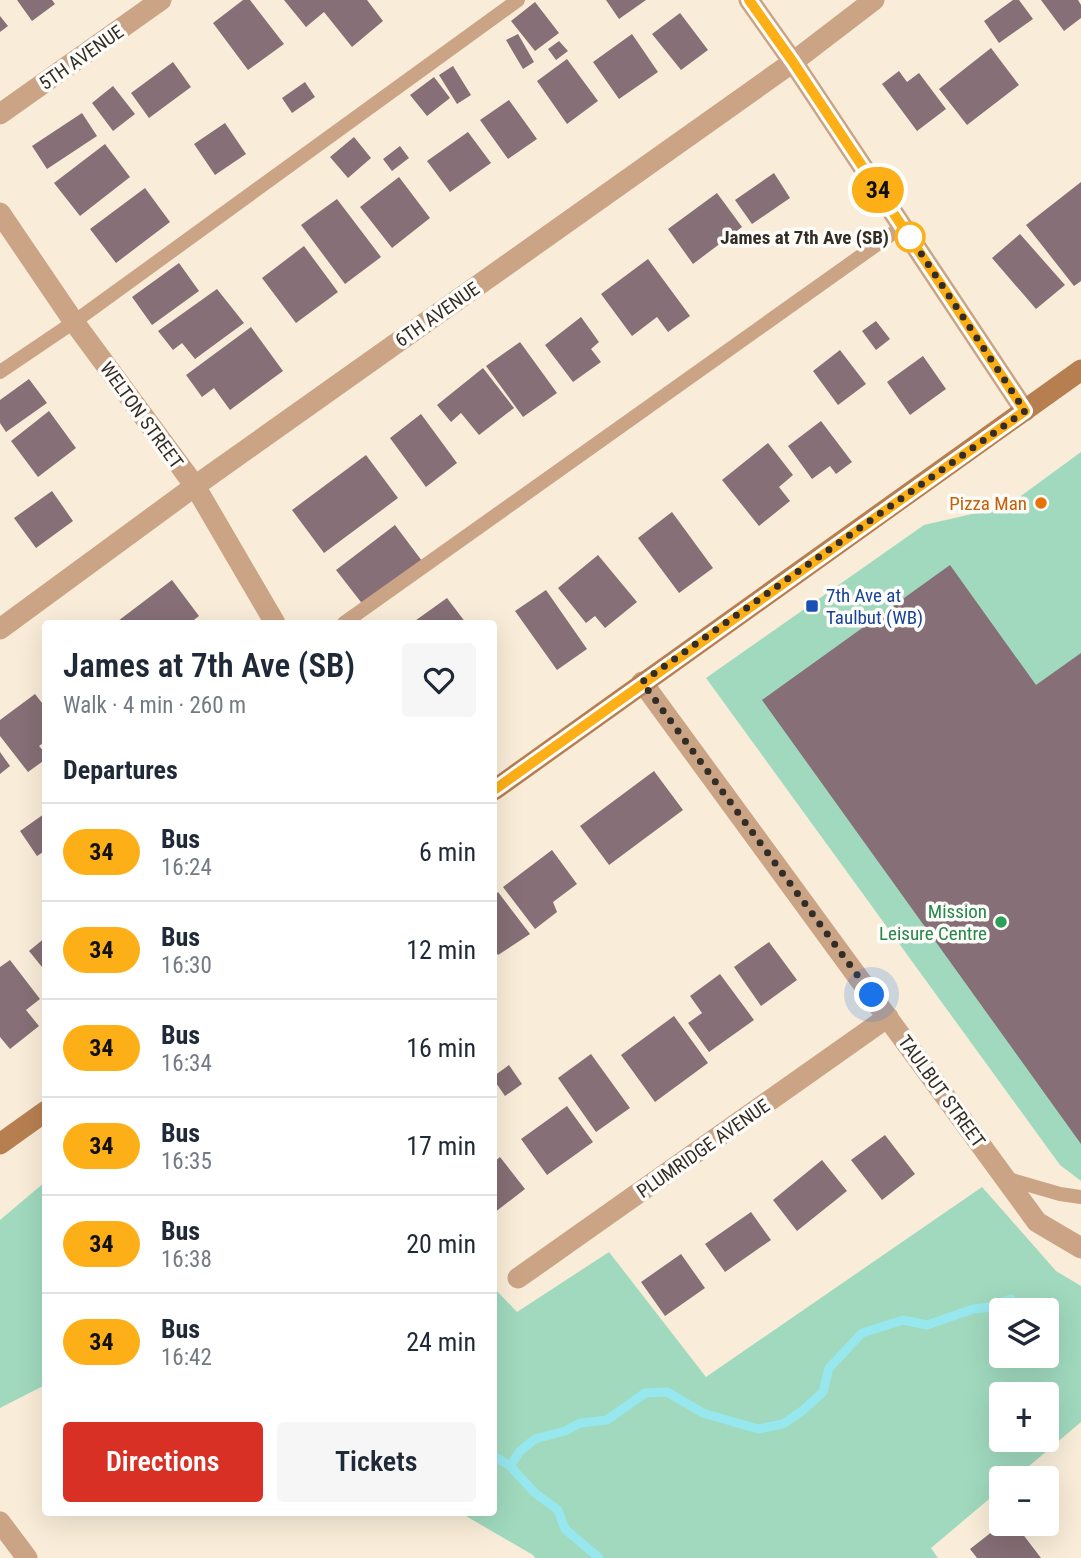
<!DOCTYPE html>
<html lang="en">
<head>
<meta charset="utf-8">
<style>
	:root { --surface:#fff; --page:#f6f6f7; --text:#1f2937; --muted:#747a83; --line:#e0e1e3; --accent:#d93025 }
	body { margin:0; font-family:"Roboto Condensed",sans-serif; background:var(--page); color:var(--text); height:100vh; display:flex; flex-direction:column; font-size:26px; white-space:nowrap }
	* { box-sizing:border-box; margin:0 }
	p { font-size:23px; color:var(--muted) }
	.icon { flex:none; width:38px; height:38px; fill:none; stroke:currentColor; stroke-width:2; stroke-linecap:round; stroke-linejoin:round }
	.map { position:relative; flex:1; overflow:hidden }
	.drawer { position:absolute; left:42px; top:620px; width:455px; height:896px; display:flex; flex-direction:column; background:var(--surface); border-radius:7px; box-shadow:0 7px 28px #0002 }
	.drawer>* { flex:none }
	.badge { padding:0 14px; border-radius:23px; font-size:24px; line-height:46px }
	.fabs { position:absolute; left:989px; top:1298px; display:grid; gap:14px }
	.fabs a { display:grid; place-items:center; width:70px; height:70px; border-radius:7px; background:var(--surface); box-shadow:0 7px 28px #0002; font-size:35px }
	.you { position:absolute; width:35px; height:35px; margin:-18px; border:5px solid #fff; border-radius:50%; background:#1a73e8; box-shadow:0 0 0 10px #1a73e833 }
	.map>.badge { position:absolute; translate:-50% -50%; box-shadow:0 0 0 4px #fff }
	h2 { padding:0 21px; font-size:26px; line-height:63px }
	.round { display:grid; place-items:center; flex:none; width:74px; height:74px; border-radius:7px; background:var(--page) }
	.headline { display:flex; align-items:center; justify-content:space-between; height:119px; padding:0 21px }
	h1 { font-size:33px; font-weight:600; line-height:52px }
	.action { display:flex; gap:14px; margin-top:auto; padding:14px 21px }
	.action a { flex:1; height:80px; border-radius:7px; background:var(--accent); color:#fff; font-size:28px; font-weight:600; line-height:80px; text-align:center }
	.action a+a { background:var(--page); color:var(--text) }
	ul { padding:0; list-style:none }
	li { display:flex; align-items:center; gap:21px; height:98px; padding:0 21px; border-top:2px solid var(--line) }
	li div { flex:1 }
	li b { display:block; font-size:26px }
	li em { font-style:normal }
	li .badge { min-width:77px; font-weight:700; text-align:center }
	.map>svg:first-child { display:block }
	.green { fill:#a0d9be; fill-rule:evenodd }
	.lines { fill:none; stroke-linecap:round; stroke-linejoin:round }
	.stream { stroke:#97e7ee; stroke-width:9 }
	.building { fill:#866f76 }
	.lane { stroke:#cba486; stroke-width:14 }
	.street { stroke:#cba486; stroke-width:21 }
	.secondary { stroke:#b77f50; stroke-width:21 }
	.line-casing { stroke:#fff; stroke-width:16 }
	.line { stroke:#fcaf17; stroke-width:10 }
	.walk { stroke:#322d26; stroke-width:7; stroke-dasharray:0 12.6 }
	.stop-dot { fill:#fff; stroke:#fcaf17; stroke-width:3.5 }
	.food-dot { fill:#e8710a; stroke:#fefcf8; stroke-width:2.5 }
	.transit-dot { fill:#1a4fb4; stroke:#fefcf8; stroke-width:2.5 }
	.leisure-dot { fill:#2e9e5b; stroke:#fefcf8; stroke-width:2.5 }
	.labels { text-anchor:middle; stroke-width:7; stroke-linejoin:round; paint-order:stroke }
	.street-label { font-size:19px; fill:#322d26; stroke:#fefcf8 }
	.stop-label { font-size:19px; font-weight:bold; fill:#322d26; stroke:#fefcf8; text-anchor:end }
	.food-label { font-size:19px; fill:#c56008; stroke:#fefcf8; text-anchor:end }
	.transit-label { font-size:19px; fill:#164399; stroke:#fefcf8; text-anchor:start }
	.leisure-label { font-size:19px; fill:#27864d; stroke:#fefcf8; text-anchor:end }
</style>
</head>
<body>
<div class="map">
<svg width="1081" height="1558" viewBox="0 0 1081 1558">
	<rect width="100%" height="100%" fill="#f9edd9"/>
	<!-- green -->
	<path class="green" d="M1081,452V1181L1060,1165L706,678L924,525L1007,506Z
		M45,1182V1385L0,1408V1220Z
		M982,1187L1056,1271L1081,1286V1422L1014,1479H1001V1489L931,1548L938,1558H535L533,1555L459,1512H494V1288L517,1312L609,1252L706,1377ZM1001,1311H1046V1356H1001ZM1001,1395H1046V1440H1001Z"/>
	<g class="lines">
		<!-- stream -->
		<path class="stream" d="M494,1456L510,1466L520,1451L535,1439L565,1431L580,1423L607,1420L645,1393L667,1392L703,1413L758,1429L783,1424L802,1411L823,1392L829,1368L862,1333L903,1320L927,1325L973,1309L992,1307L1011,1299
			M510,1466L535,1493L558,1510L565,1529L599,1558"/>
	</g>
	<!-- building -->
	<path class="building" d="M17,0H52L55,4L32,21Z
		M243,0H250L284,44L248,70L213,23Z
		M284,0H367L383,21L352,47L324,12L306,27Z
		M606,0H646L619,19Z
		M1013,0H1019L1033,19L999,43L984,21Z
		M1041,0H1078L1081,5V18L1064,31Z
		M535,2L559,33L535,51L511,21Z
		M680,13L708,50L681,70L652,34Z
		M0,16L8,26L0,32Z
		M518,34L534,62L523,69L506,40Z
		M632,34L658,72L619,99L593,62Z
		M559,41L568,51L556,60L548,49Z
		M991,48L1019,85L967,125L939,89Z
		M567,59L598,101L567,124L537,81Z
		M173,62L191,87L149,118L131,93Z
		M453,66L471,95L457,104L439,75Z
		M899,71L907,82L919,73L946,109L917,131L882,84Z
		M434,77L450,98L427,116L410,95Z
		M305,82L315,97L292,113L282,98Z
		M113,86L135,114L113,131L92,103Z
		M509,100L537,139L508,159L480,120Z
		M82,113L97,136L47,169L32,146Z
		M225,123L246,154L215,175L194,144Z
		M468,132L491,163L450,192L427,161Z
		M354,137L371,158L348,178L330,157Z
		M105,144L130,177L80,216L54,183Z
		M400,146L409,158L392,171L383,159Z
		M774,173L790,198L752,224L735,200Z
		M399,177L430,218L392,248L360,207Z
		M1081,182V281L1074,286L1026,225Z
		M145,188L170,222L116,263L90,229Z
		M717,193L742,227L693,264L668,229Z
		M337,199L381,257L345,284L301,225Z
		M1020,234L1065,285L1036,309L992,258Z
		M304,246L338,292L296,323L262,278Z
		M648,259L690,316L668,332L657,317L632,336L601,294Z
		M179,263L199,291L152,325L132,297Z
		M217,289L244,323L195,359L182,343L173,350L158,331Z
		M581,317L599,342L591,349L601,362L573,382L545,345Z
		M876,321L890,339L876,350L862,331Z
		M251,327L283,371L230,410L214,388L202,397L186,375Z
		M520,342L557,393L523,417L486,366Z
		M840,350L866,384L838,405L813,371Z
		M923,356L946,389L910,415L887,382Z
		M483,368L514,408L479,435L461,413L451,422L437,405Z
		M29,379L47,403L6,432L0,423V400Z
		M49,411L76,448L38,477L11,441Z
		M421,414L457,463L426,487L390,438Z
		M821,421L852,462L836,474L830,466L812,479L788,446Z
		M768,443L793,475L779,487L790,501L759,526L722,480Z
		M366,455L398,498L324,553L292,510Z
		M52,491L73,521L36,548L14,518Z
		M672,512L713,568L679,593L638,538Z
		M395,525L422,561L364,606L336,570Z
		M598,555L637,602L605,628L595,616L586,623L558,588Z
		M950,565L1036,685L1081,653V1144L762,700Z
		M172,580L199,616L190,623H120L118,621Z
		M546,590L587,649L557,670L515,611Z
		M447,598L466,623H412Z
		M35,694L46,708V741L39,746L46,754V759L28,772L0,736V720Z
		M0,752L10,766L0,774Z
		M654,771L683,810L609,865L580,826Z
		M44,814L46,850L37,856L20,831Z
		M552,850L577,884L553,902L557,912L535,929L503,887Z
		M498,892L530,934L498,955L494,949V896Z
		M46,937V972L29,951Z
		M769,942L797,980L761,1006L734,967Z
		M10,960L40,999L26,1010L39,1026L10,1049L0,1037V967Z
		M720,974L754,1020L709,1052L688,1023L702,1013L690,996Z
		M674,1016L708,1063L655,1102L621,1055Z
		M591,1054L630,1108L596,1132L558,1078Z
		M509,1065L522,1084L505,1096L494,1080V1076Z
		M567,1106L593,1142L547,1175L521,1139Z
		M885,1135L915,1174L882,1200L851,1160Z
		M500,1157L525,1189L494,1213V1162Z
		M822,1160L847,1191L797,1231L773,1200Z
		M751,1212L771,1240L725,1272L705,1244Z
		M681,1254L705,1288L665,1316L641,1282Z
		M1002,1524H1015L1041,1558H977L970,1549Z"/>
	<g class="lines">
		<!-- lane -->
		<path class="lane" d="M0,372L74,322L518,0
			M344,623L903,226
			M1005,1178L1060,1194L1081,1197"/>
		<!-- street -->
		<path class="street" d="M749,0L793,62L1025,411
			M0,114L161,0
			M0,213L74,322L195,486L275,623
			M0,629L195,486L793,62L874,0
			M642,682L1037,1222L1081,1248
			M518,1278L888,1017
			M0,1522L27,1558"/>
		<!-- secondary -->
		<path class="secondary" d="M494,790L1081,370
			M0,1144L46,1111"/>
	</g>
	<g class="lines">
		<defs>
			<path id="line" d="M494,790L1025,411L793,62L749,0"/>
		</defs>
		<!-- line casing -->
		<use href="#line" class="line-casing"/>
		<!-- line -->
		<use href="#line" class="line"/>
		<!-- walk -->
		<path class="walk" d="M872,995L642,682L1025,411L903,226L910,237"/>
	</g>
	<!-- markers -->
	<circle class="stop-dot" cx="910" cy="237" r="14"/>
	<circle class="food-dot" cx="1041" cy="503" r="7"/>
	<rect class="transit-dot" x="805" y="599" width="14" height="14" rx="3.5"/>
	<circle class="leisure-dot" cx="1001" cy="922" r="7"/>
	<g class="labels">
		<!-- street labels -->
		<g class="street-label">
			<text transform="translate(81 57) rotate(-35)" y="7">5TH AVENUE</text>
			<text transform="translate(437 314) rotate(-35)" y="7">6TH AVENUE</text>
			<text transform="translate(142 415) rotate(54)" y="7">WELTON STREET</text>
			<text transform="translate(942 1091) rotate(54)" y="7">TAULBUT STREET</text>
			<text transform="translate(703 1148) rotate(-35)" y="7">PLUMRIDGE AVENUE</text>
		</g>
		<!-- stop labels -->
		<g class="stop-label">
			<text x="889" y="244">James at 7th Ave (SB)</text>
		</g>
		<!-- food labels -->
		<g class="food-label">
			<text x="1027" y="510">Pizza Man</text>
		</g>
		<!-- transit labels -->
		<g class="transit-label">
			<text x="826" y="602">7th Ave at<tspan x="826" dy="22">Taulbut (WB)</tspan></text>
		</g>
		<!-- leisure labels -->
		<g class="leisure-label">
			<text x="987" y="918">Mission<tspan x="987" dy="22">Leisure Centre</tspan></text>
		</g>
	</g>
</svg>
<div class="fabs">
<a><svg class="icon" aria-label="layers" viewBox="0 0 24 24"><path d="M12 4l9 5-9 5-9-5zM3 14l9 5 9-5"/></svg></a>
<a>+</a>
<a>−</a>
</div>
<div class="you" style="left:872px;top:995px"></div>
<b class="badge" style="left:878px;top:190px;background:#fcaf17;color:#111">34</b>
<section class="drawer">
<div class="headline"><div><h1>James at 7th Ave (SB)</h1><p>Walk · 4 min · 260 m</p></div><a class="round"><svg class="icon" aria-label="heart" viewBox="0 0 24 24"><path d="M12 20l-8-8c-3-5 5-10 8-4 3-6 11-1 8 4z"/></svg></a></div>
<h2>Departures</h2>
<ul>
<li><span class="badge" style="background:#fcaf17;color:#111">34</span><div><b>Bus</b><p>16:24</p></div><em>6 min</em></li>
<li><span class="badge" style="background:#fcaf17;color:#111">34</span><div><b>Bus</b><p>16:30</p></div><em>12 min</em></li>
<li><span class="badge" style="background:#fcaf17;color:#111">34</span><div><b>Bus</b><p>16:34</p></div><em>16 min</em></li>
<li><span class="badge" style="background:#fcaf17;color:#111">34</span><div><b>Bus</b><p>16:35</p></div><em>17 min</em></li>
<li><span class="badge" style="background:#fcaf17;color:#111">34</span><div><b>Bus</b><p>16:38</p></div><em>20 min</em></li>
<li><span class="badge" style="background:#fcaf17;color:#111">34</span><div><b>Bus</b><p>16:42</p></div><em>24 min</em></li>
</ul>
<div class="action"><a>Directions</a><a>Tickets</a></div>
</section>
</div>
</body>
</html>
